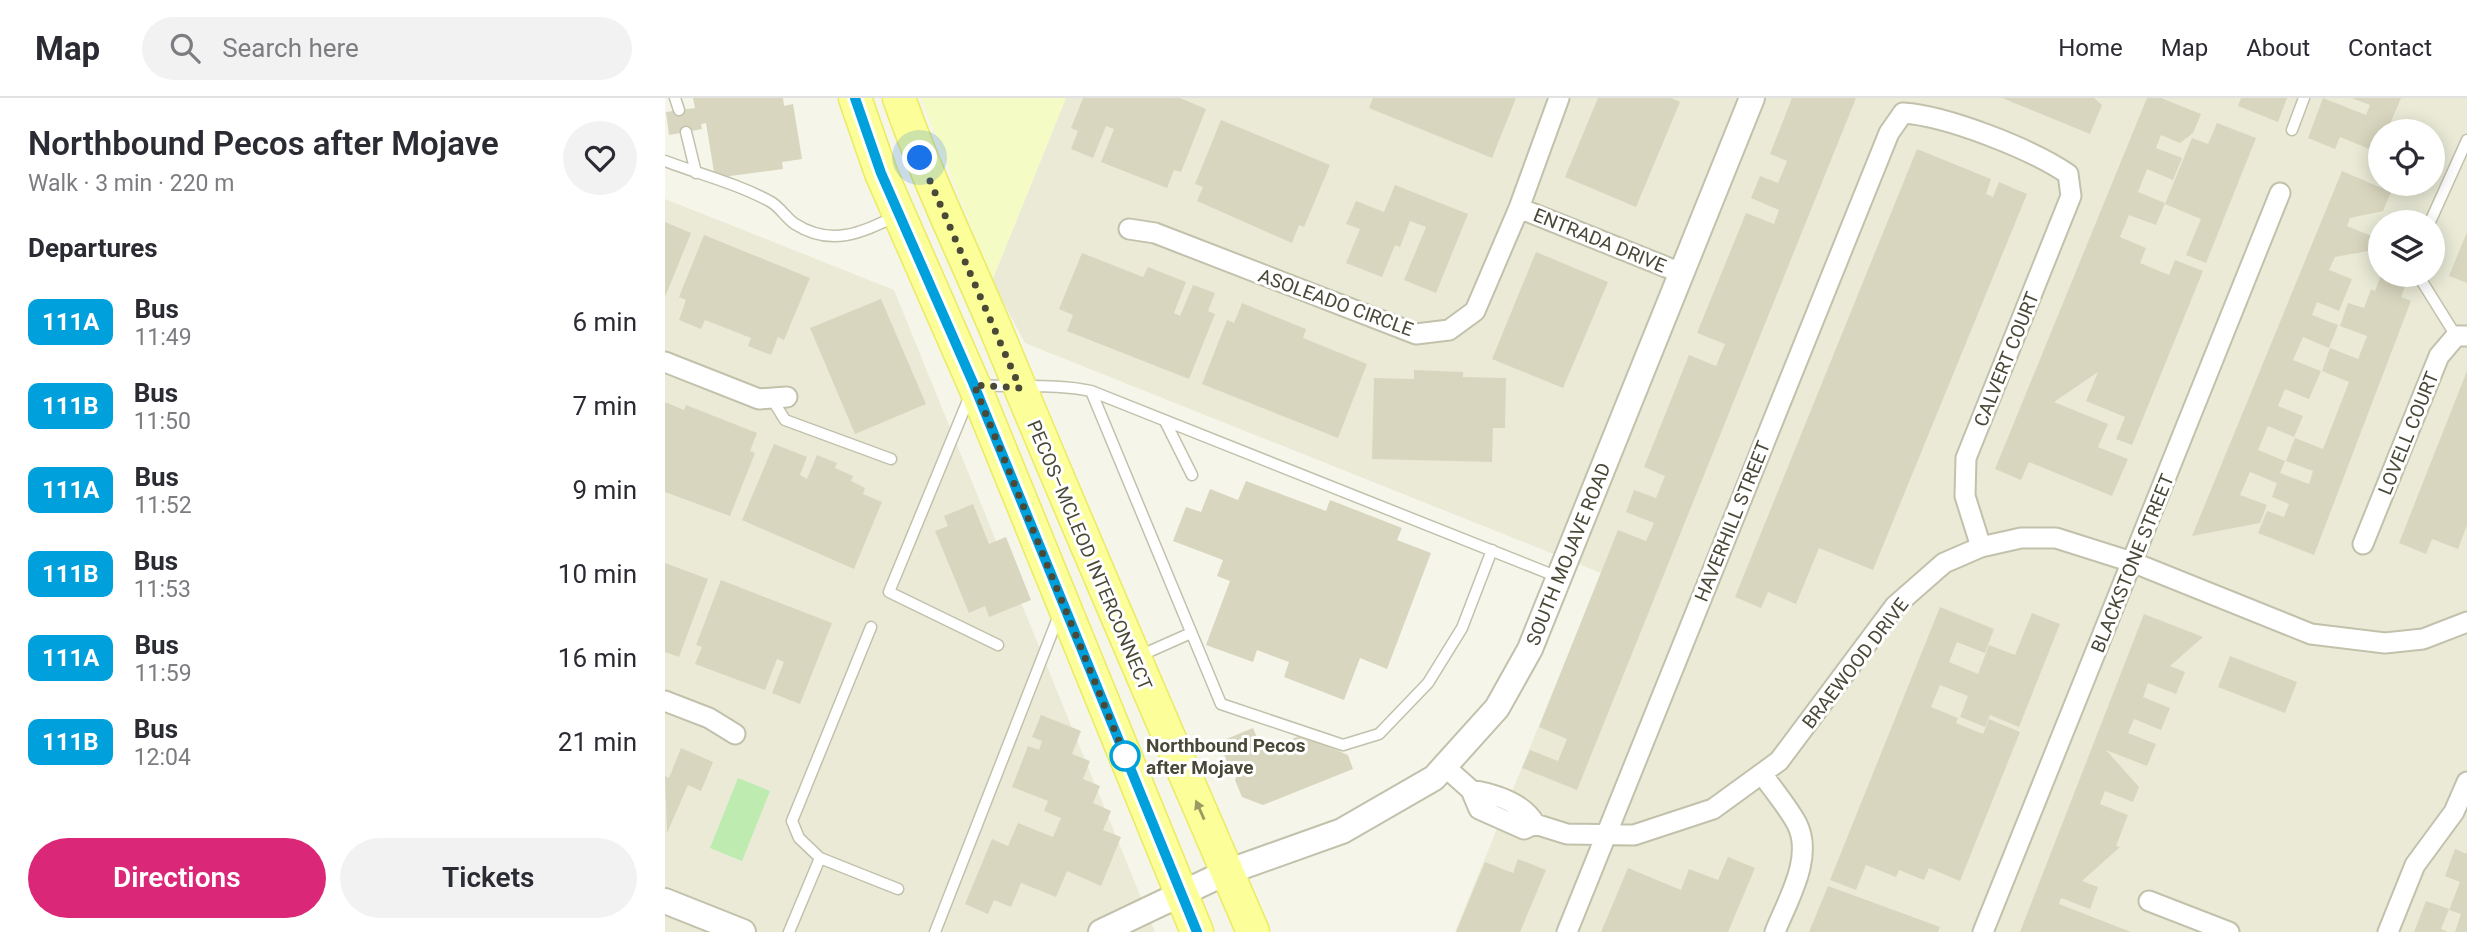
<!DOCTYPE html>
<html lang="en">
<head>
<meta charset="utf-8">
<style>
	:root { --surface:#fff; --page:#f2f2f3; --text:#2b2b33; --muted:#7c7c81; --line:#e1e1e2; --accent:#db2777 }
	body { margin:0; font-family:Roboto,sans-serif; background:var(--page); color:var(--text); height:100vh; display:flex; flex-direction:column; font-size:26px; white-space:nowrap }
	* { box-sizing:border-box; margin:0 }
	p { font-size:23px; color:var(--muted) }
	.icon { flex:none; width:38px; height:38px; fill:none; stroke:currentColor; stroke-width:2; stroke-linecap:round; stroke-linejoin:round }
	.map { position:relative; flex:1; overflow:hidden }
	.drawer { display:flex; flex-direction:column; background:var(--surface); width:665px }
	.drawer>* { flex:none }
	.badge { padding:0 14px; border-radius:10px; font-size:24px; line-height:46px }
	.tools { position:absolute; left:1703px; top:21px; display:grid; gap:14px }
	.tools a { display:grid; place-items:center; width:77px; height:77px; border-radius:50%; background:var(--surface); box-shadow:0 4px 18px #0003; font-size:35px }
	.you { position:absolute; width:35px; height:35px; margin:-18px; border:5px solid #fff; border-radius:50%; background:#1a73e8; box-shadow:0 0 0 10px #1a73e833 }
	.map>.badge { position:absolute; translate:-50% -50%; box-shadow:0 0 0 4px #fff }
	h2 { padding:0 28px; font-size:26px; line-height:63px }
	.round { display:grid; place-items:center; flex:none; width:74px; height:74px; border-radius:37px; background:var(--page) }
	.headline { display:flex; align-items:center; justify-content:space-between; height:119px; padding:0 28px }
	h1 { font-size:33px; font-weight:600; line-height:52px }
	.button { display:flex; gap:14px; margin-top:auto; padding:14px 28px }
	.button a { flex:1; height:80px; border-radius:42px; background:var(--accent); color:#fff; font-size:28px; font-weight:600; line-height:80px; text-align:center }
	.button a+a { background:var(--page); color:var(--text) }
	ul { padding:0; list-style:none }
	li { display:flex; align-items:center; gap:21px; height:84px; padding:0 28px }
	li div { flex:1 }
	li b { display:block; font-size:26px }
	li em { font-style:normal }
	li .badge { min-width:77px; font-weight:700; text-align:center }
	header { display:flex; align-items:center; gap:42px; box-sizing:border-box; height:98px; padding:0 35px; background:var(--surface); border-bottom:2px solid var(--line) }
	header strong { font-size:33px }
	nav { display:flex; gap:38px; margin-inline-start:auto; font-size:24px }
	.search { width:490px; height:63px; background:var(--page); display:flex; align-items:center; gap:18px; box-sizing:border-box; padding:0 24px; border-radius:38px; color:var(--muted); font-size:26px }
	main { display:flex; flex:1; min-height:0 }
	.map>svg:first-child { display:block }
	.residential { fill:#eaead7; fill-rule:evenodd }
	.green { fill:#beecb0 }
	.sand { fill:#f5fbc4 }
	.building { fill:#d8d6be }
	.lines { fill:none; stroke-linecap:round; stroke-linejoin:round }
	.service-casing { stroke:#c2c1ab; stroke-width:13 }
	.minor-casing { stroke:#c2c1ab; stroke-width:23 }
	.tertiary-casing { stroke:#c2c1ab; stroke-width:28 }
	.primary-casing { stroke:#eaeb61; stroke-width:35 }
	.service { stroke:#fff; stroke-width:10 }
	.minor { stroke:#fff; stroke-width:19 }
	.tertiary { stroke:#fff; stroke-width:24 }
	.primary { stroke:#fcff99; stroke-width:32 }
	.oneway { fill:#9a9a63 }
	.line-casing { stroke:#fff; stroke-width:16 }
	.line { stroke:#00a0dc; stroke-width:10 }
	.walk { stroke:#4a4837; stroke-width:7; stroke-dasharray:0 12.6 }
	.stop-dot { fill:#fff; stroke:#00a0dc; stroke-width:3.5 }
	.labels { text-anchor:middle; stroke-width:6; stroke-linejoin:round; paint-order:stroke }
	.street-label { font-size:19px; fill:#4a4837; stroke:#fff }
	.stop-label { font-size:19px; font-weight:bold; fill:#4a4837; stroke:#fff; text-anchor:start }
</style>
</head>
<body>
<header>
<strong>Map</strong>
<div class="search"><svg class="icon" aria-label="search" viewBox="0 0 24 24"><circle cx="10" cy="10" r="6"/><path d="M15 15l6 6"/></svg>Search here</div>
<nav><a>Home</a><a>Map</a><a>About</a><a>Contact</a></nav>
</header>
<main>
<section class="drawer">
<div class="headline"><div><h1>Northbound Pecos after Mojave</h1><p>Walk · 3 min · 220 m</p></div><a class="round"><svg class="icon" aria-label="heart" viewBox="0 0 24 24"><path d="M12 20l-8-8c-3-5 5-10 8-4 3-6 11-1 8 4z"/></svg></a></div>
<h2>Departures</h2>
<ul>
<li><span class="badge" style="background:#00a0dc;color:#fff">111A</span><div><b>Bus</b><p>11:49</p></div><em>6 min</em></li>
<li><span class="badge" style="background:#00a0dc;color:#fff">111B</span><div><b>Bus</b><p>11:50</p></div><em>7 min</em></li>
<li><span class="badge" style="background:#00a0dc;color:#fff">111A</span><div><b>Bus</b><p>11:52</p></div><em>9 min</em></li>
<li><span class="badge" style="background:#00a0dc;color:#fff">111B</span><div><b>Bus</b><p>11:53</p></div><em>10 min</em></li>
<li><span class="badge" style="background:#00a0dc;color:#fff">111A</span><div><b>Bus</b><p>11:59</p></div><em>16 min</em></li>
<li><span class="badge" style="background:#00a0dc;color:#fff">111B</span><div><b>Bus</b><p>12:04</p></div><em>21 min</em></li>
</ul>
<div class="button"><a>Directions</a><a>Tickets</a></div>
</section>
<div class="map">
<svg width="1802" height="834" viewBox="0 0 1802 834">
	<rect width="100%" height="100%" fill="#f5f5e9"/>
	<!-- residential -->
	<path class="residential" d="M401,0H1802V834H790L936,475L360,245L327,183ZM1715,33H1768V86H1715ZM1715,124H1768V177H1715Z
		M0,101L229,192L490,834H0Z"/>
	<!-- green -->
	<path class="green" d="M73,680L105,693L77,763L45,750Z"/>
	<!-- sand -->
	<path class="sand" d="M256,0H401L327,183Z"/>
	<!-- building -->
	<path class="building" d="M28,0H118L119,8L128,6L137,61L117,64L118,71L50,80L41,25L36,26L37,31L4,37L1,14L30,10Z
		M418,0H515L541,11L516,74L509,72L502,90L436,64L449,31L441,28L428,60L406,51L413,33L406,30Z
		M708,0H851L827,60L704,10Z
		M933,0H1006L1015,4L971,109L900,79Z
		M1127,0H1191L912,692L857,670L865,652L893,663L902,641L874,629L953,432L981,443L989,425L961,414L969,392L991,400L1000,378L979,369L1024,257L1051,268L1060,246L1032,235L1081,115L1109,126L1114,112L1086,100L1095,78L1113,85L1122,63L1105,56Z
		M1337,0H1429L1437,7L1425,36Z
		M1482,0H1496L1536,16L1528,35L1515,45L1496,37L1491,50L1517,60L1508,82L1482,71L1473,94L1500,105L1491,127L1464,117L1455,139L1481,150L1475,165L1504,177L1510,162L1538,173L1467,347L1451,341L1460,319L1421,303L1433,274L1389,304L1443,326L1433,349L1463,361L1447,398L1364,364L1356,382L1330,371Z
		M1576,0H1622L1613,24L1573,8Z
		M1658,0L1701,17L1705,7L1687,0H1736L1722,33H1715L1714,55L1675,39L1670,51L1643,40Z
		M556,22L665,67L639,129L634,127L627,145L532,103L538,89L530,86Z
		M1552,25L1591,40L1541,165L1521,157L1536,121L1500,106L1527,40L1543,46Z
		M1252,51L1326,81L1321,96L1328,99L1334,84L1362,96L1208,472L1154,450L1131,506L1103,494L1096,510L1070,499Z
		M1677,73L1726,94L1718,113L1685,120L1682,128L1709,139L1703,153L1670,159L1664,172L1687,181L1674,213L1652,204L1647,217L1673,227L1664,250L1638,239L1628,262L1656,273L1644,301L1620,291L1613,308L1638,318L1629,339L1603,328L1593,352L1620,363L1615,375L1644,386L1648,373L1621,363L1630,340L1658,351L1684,284L1657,273L1665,250L1693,261L1702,238L1675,228L1683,205L1699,210L1706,191L1710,193L1716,177L1741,186L1736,199L1746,203L1649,457L1593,435L1602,413L1619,419L1624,406L1607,399L1612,385L1585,374L1575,397L1602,407L1595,425L1527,438Z
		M730,87L803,116L771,195L739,182L761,129L745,123L735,149L730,147L717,179L681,165L695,131L681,126L691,103L719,114Z
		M0,124L26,135L0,199Z
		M1802,134V185L1784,178Z
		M39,137L145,180L119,242L113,239L106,257L83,248L86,240L40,222L36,231L14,222L21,202L14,199Z
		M871,154L943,184L898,290L827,261Z
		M417,155L478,179L483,169L521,184L509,215L515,218L528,187L550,195L543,213L550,216L524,281L402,233L408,217L394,211Z
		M216,201L261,306L190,336L145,230Z
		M577,205L641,231L638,240L702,266L673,340L537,286L562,222L569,225Z
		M749,272L798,274V279L841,280L840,330H828L827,364L707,361L709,280L749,281Z
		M1802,273V427L1793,451L1767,441L1761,456L1734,445Z
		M0,304L19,312L21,307L92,335L85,353L90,355L65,418L0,394Z
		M109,346L142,359L135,377L142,381L152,357L172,365L170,370L188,378L186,383L200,390L198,396L217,404L189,471L77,422Z
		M581,383L661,413L665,402L737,430L732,442L766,455L722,571L695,560L679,602L619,579L624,564L592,552L588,564L541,547L565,483L552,478L558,462L508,443L521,409L536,414L545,391L573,402Z
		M308,406L324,446L341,439L366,502L324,519L320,508L304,515L270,433L283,428L279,418Z
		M0,465L43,481L14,559L0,554Z
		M56,482L167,525L135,606L107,595L119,564L112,561L100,592L30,566L37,549L31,547Z
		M1275,509L1329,531L1320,555L1292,544L1284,564L1313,576L1324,547L1350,557L1367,515L1395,526L1354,629L1325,617L1320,629L1295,619L1303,598L1275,587L1266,609L1293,620L1291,625L1318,636L1324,621L1355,634L1295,783L1264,770L1259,782L1234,772L1231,779L1201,767L1191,792L1165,782Z
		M1479,516L1538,539L1505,568L1520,574L1511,596L1483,585L1478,599L1505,610L1496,632L1469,621L1463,635L1491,646L1482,668L1441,652L1474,689L1468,704L1440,693L1435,706L1463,717L1451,748L1455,749L1417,783L1433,789L1425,811L1396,800L1394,806L1466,834H1355Z
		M1565,558L1632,584L1620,615L1553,589Z
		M376,617L416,633L407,656L425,663L418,681L435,688L428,705L446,713L438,732L456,739L436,788L402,773L391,799L356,785L346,809L329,802L323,816L300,806L327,741L343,748L353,725L388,739L396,720L379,713L383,703L347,689L363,648L374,652L377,643L367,639Z
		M588,630L594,645L606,650L636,637L683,657L688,671L598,707L577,699L570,682L574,673L564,668L554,644Z
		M16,650L48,664L36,693L23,687L2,735L0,678L4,680Z
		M1790,751L1802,756V834H1790L1796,816L1784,812L1795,784L1780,778Z
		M1063,759L1090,770L1063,834H936L963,770L1016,792L1024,771L1053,782Z
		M853,761L881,772L855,834H791L820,764L848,775Z
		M1163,788L1275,829L1273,834H1144Z
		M1761,803L1784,811L1776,831L1783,834H1749Z"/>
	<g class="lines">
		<defs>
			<path id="service" d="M10,0L14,12
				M1627,32L1639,0
				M21,34L31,75
				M0,63C34,76 74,86 106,104C115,109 121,120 130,126C166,149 196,135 231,118
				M1765,124L1802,42
				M1753,177L1791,238
				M315,287C352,290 390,285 426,293L893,479
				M426,293L556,606L678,647L714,636L763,585L797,530L827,452
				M306,295L224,494L333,547
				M107,301L120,322L226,361
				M500,323L527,377
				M472,559L526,535
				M155,760L233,791
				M124,834L155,760L134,740L127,723L206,529
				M270,834L394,517"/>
			<path id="minor" d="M854,110L1016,175
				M464,131L490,135L751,236L784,232L810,213L854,110L894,0
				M0,264L94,301L122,299
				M1698,446L1774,258L1791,238H1802
				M0,603L44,620L70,636
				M780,669L806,692L814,711L859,731L870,726L902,736L969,737L1048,711L1114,663L1230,508L1279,465L1316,449L1356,440H1391L1467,464L1646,536L1720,545L1758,541L1802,524
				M1098,677C1109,693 1123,709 1132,726C1149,760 1122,803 1110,834
				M806,692C830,696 858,704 870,726
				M1484,803L1564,834
				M902,834L1224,35L1238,15C1283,18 1366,51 1403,76L1406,98L1301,360L1300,398L1316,449
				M1318,834L1615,95
				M1723,834L1750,767L1789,714L1802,684"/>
			<path id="tertiary" d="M0,803L78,834
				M436,834L562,774L677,733L769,680L832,610L865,551L1087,0"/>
			<path id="primary" d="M190,0L216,75L309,287L532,834
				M234,0C262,80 299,156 332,234C415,435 502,634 588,834"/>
		</defs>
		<!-- service casing -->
		<use href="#service" class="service-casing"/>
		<!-- minor casing -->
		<use href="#minor" class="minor-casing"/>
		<!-- tertiary casing -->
		<use href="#tertiary" class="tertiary-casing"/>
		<!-- primary casing -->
		<use href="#primary" class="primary-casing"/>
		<!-- service -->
		<use href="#service" class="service"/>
		<!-- minor -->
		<use href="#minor" class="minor"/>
		<!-- tertiary -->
		<use href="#tertiary" class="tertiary"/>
		<!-- primary -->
		<use href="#primary" class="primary"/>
	</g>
	<!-- one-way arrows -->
	<defs><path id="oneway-solid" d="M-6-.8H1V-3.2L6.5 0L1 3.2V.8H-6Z" transform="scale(1.75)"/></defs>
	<use class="oneway" href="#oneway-solid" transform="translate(535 712) rotate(-114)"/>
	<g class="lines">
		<defs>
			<path id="line" d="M190,0L216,75L309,287L532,834"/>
		</defs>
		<!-- line casing -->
		<use href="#line" class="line-casing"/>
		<!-- line -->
		<use href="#line" class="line"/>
		<!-- walk -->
		<path class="walk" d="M255,60L355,290L309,287L460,658"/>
	</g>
	<!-- markers -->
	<circle class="stop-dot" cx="460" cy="658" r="14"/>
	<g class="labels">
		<!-- street labels -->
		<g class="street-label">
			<text transform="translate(935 142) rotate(22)" y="7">ENTRADA DRIVE</text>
			<text transform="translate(671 204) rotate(20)" y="7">ASOLEADO CIRCLE</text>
			<text transform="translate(1341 261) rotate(-68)" y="7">CALVERT COURT</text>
			<text transform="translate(1743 335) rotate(-68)" y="7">LOVELL COURT</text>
			<text transform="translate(1067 423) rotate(-68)" y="7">HAVERHILL STREET</text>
			<text transform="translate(903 456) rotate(-68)" y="7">SOUTH MOJAVE ROAD</text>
			<text transform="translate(425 457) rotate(67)" y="7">PECOS–MCLEOD INTERCONNECT</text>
			<text transform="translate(1467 465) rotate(-68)" y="7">BLACKSTONE STREET</text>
			<text transform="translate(1190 565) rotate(-52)" y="7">BRAEWOOD DRIVE</text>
		</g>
		<!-- stop labels -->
		<g class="stop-label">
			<text x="481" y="654">Northbound Pecos<tspan x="481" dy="22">after Mojave</tspan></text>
		</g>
	</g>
</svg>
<div class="tools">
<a><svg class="icon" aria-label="locate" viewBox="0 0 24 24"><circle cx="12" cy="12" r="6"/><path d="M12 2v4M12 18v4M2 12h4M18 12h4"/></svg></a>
<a><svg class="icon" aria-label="layers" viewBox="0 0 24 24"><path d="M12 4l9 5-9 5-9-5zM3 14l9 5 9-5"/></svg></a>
</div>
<div class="you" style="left:255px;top:60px"></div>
</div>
</main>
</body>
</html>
